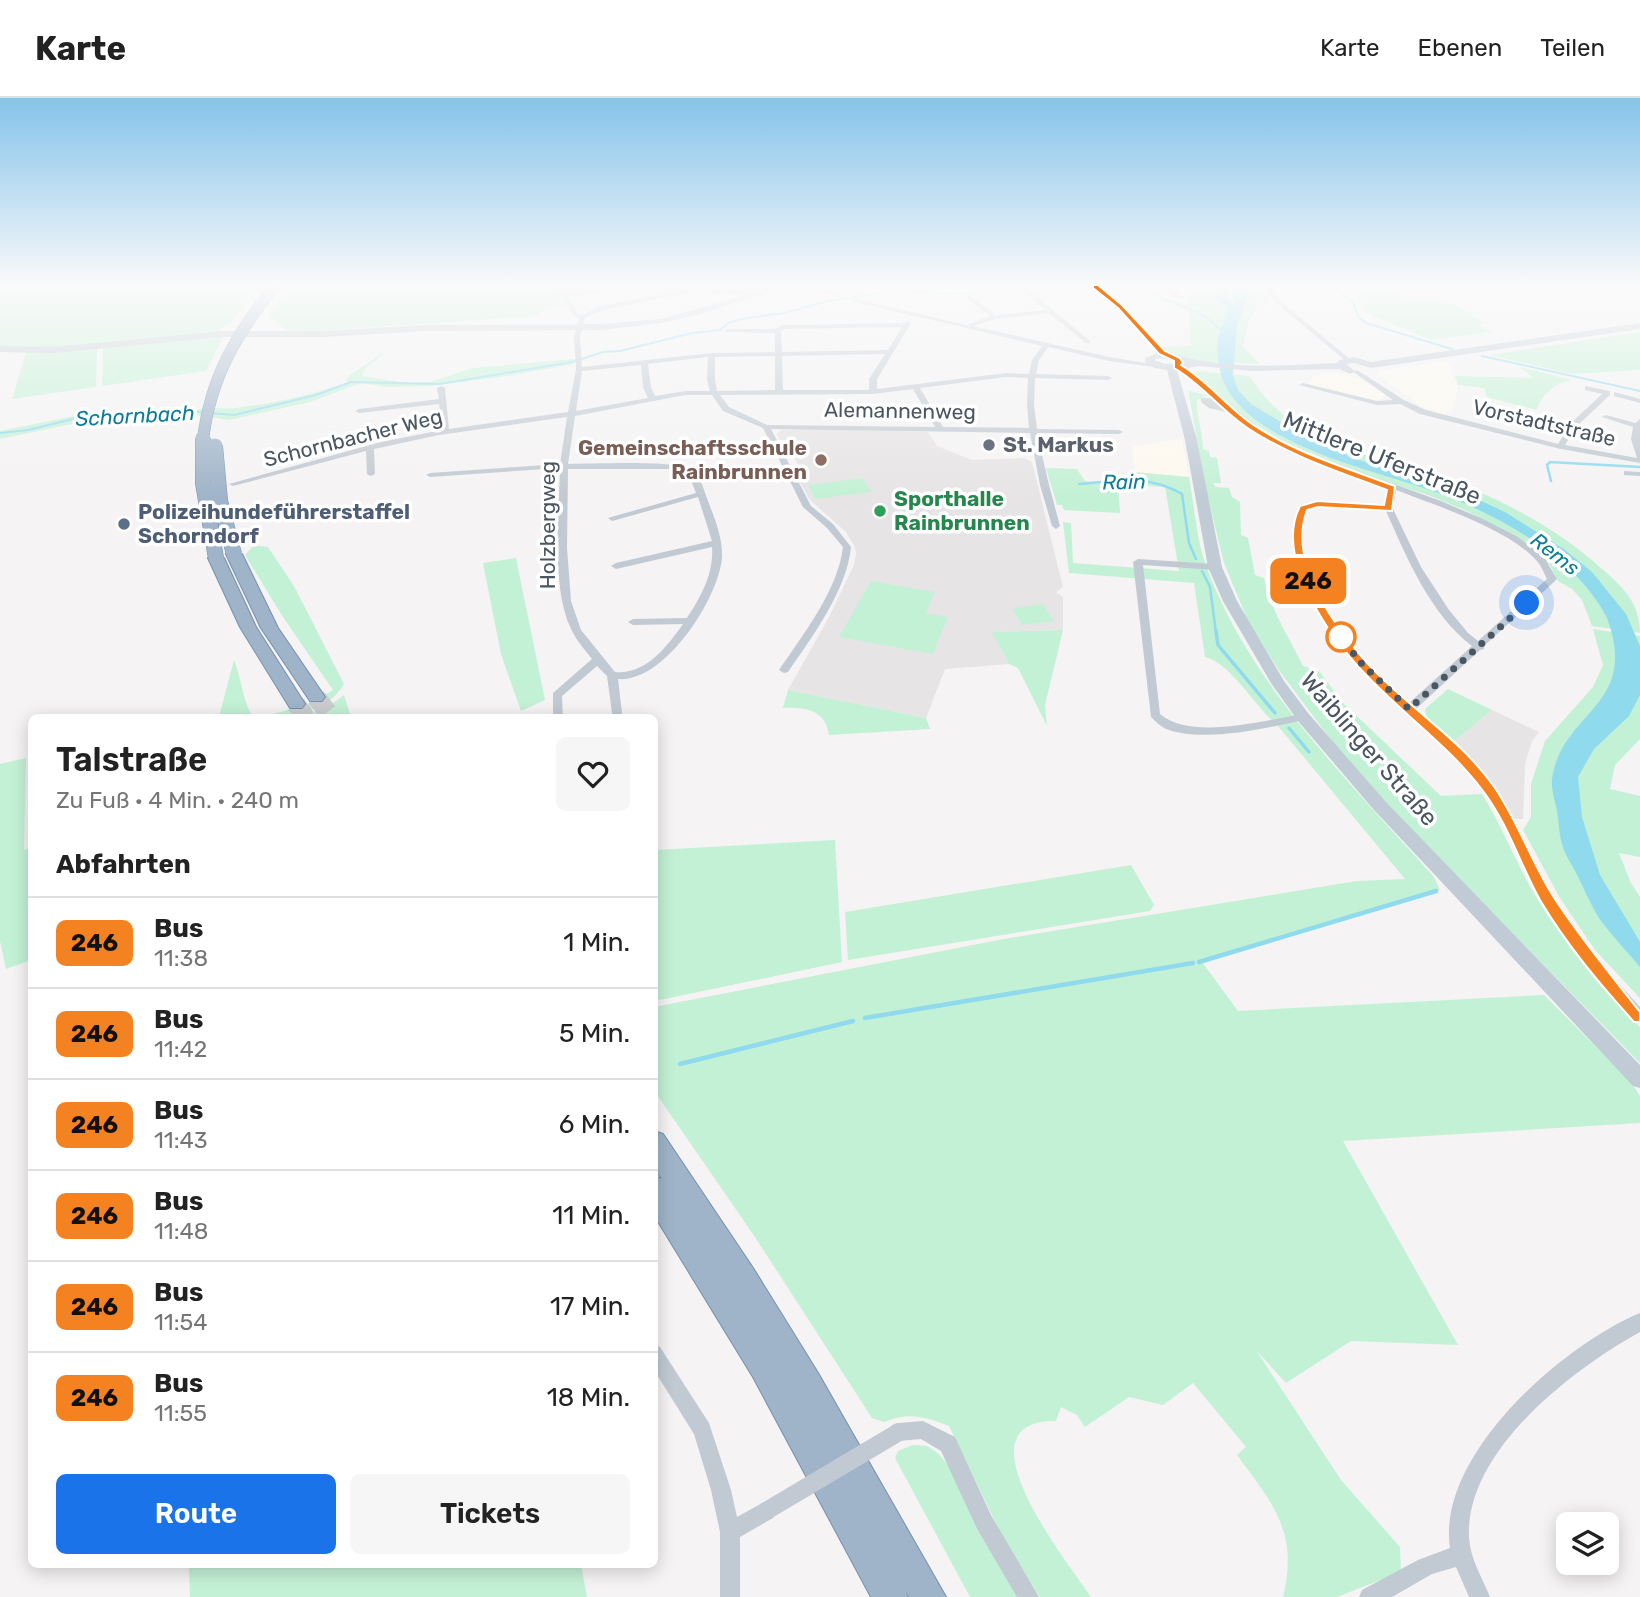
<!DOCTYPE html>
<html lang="de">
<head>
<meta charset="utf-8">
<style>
	:root { --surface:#fff; --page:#f6f6f6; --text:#222; --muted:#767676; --line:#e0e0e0; --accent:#1a73e8 }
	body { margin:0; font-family:Rubik,sans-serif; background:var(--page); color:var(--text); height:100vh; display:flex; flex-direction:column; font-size:26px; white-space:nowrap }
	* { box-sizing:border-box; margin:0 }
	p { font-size:23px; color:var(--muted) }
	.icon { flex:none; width:38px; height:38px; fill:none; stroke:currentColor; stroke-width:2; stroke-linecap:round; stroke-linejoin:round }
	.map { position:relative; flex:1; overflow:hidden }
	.panel { position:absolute; left:28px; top:616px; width:630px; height:854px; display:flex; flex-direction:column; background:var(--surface); border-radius:10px; box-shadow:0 4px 18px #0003 }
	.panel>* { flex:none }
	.badge { padding:0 14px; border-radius:10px; font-size:24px; line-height:46px }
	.fabs { position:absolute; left:1556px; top:1414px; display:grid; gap:14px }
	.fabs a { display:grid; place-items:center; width:63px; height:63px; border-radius:10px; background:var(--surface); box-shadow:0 4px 18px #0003; font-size:35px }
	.you { position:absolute; width:35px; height:35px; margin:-18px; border:5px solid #fff; border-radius:50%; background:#1a73e8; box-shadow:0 0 0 10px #1a73e833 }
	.map>.badge { position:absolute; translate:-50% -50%; box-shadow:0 0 0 4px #fff }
	h2 { padding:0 28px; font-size:26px; line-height:63px }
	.round { display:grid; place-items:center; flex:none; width:74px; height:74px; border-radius:10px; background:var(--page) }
	.head { display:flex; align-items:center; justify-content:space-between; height:119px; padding:0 28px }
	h1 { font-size:33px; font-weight:600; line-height:52px }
	.cta { display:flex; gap:14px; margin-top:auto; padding:14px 28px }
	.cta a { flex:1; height:80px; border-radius:10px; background:var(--accent); color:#fff; font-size:28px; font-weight:600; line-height:80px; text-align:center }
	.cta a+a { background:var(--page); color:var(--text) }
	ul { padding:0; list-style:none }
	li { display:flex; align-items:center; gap:21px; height:91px; padding:0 28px; border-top:2px solid var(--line) }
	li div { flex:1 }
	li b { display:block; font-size:26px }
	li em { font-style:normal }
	li .badge { min-width:77px; font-weight:700; text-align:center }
	header { display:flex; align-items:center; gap:42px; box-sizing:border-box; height:98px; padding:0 35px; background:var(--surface); border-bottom:2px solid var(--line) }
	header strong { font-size:33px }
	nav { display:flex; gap:38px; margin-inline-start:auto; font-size:24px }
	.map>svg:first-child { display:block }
	.commercial { fill:#fdf9ef }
	.education { fill:#e6e4e5 }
	.green { fill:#c3f1d5 }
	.water { fill:#90daee }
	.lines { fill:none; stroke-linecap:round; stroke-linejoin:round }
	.stream-far3 { stroke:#90daee; stroke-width:2 }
	.stream-far2 { stroke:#90daee; stroke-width:2.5 }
	.stream-far1 { stroke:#90daee; stroke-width:3.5 }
	.stream { stroke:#90daee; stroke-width:4.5 }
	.trunk-tunnel { stroke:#caccce; stroke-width:19; stroke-dasharray:19 10; stroke-linecap:butt }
	.trunk-casing { stroke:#7690ad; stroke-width:2 }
	.minor { fill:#c1cad2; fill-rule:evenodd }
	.tertiary { fill:#c1cad2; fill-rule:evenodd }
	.secondary { fill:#c1cbd6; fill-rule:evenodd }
	.trunk { fill:#9fb4c9; fill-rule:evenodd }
	.trunk-bridge-far1-casing { stroke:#7690ad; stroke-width:12; stroke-linecap:butt }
	.trunk-bridge-casing { stroke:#7690ad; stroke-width:16; stroke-linecap:butt }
	.minor-bridge { stroke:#c1cad2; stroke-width:18 }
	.trunk-bridge-far1 { stroke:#9fb4c9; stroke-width:11 }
	.trunk-bridge { stroke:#9fb4c9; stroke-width:15 }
	.line { fill:#f58220; stroke:#fff; stroke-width:2 }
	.walk { stroke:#4a5661; stroke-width:7; stroke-dasharray:0 12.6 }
	.worship-dot { fill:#6b7280; stroke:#fff; stroke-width:2.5 }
	.education-dot { fill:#8d6e63; stroke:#fff; stroke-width:2.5 }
	.leisure-dot { fill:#2e9e5b; stroke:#fff; stroke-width:2.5 }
	.service-dot { fill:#5c6f8a; stroke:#fff; stroke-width:2.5 }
	.stop-dot { fill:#fff; stroke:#f58220; stroke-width:3.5 }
	.labels { text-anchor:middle; stroke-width:7; stroke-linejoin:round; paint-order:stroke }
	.far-street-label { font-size:21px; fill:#4a5661; stroke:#fff }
	.far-water-label { font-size:21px; font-style:italic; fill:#0c7c9b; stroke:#fff }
	.far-worship-label { font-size:21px; font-weight:bold; fill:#5b616d; stroke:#fff; text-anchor:start }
	.far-education-label { font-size:21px; font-weight:bold; fill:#785e54; stroke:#fff; text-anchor:end }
	.far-leisure-label { font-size:21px; font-weight:bold; fill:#27864d; stroke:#fff; text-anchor:start }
	.far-service-label { font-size:21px; font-weight:bold; fill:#4e5e75; stroke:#fff; text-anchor:start }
	.street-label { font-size:24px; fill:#4a5661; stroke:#fff }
</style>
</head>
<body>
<header>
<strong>Karte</strong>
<nav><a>Karte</a><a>Ebenen</a><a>Teilen</a></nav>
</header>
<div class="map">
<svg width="1640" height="1499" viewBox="0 0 1640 1499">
	<rect width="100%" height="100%" fill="#f5f3f3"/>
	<!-- commercial -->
	<path class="commercial" d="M1445,263L1449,266L1458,288L1454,309L1444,317L1419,307L1377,276L1379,273Z
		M1340,275L1363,282L1385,297L1378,304L1306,287L1316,277Z
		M1176,341L1182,342L1189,379L1135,374L1132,349Z"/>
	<!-- education -->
	<path class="education" d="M818,331L928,334L937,348L972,362L1024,360L1032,364L1063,489L1056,494L1063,499V532L993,534L1009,566L945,571L926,620L788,592L829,519L854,467L856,456L855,449L846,434L810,402L796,377L802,376L786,342H780L777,336L781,332Z
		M1492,612L1539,634L1532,643L1525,666L1523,721H1515L1487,679L1453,644Z"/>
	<!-- green -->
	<path class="green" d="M0,189H259L230,226L218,233L65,249H0Z
		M292,189H556L568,206L540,213L539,218L317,233L286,232L269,217Z
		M1187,189H1258L1269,202L1258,207L1248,226L1243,248L1260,266C1234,265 1182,267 1162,249L1191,248Z
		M1339,189H1398L1407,202L1453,205L1485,225L1478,226L1492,234L1431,242L1363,214L1364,208L1355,196Z
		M1640,234V272L1572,276L1489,257Z
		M224,238L206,273L102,288L103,249Z
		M97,250L96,289L12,301L26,254Z
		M382,255H385L365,271L362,278L407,285L431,284L472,270L574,261V266L501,279L429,288L388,289L361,285L310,304L229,322L188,316C203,307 219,312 236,310C274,305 312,297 348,284L346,280Z
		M1520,269L1571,282C1552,287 1545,294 1536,312L1487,299L1484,290L1458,287L1455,278L1533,280Z
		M1197,273L1250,278C1296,357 1402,360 1479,394C1523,413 1565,438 1601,470C1623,489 1640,505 1640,535L1592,528L1582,502L1572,491L1558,483L1550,467L1526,446L1467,413L1431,398L1364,377L1284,344L1245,320L1194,276Z
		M1188,292L1208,298L1197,302C1196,317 1203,335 1203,351L1209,353L1210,359L1217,360L1221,385H1213L1216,389L1229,390L1232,399L1240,404L1241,437L1248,440L1255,477L1264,480C1270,511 1289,539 1303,568L1320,574L1343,605L1441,698L1482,696C1503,730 1517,768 1538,802C1566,847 1601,893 1640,929V965L1421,742L1341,655L1278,571L1248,523L1224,465L1206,391Z
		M177,310L190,311L142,324L76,325L0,341V333L89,315L141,318Z
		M1046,370L1077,371L1085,383L1102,386V382L1132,377L1135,374L1189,379C1194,406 1196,436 1204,462C1245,582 1351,686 1434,779L1440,792L1202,864L1238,913L1544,897L1631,984L1640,998V1025L1343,1043L1458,1247L1351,1243L1286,1285L1256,1252L1341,1382L1400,1449L1401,1474L1337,1499H1283C1299,1434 1273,1406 1237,1357L1246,1349L1193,1285L1163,1307L1129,1299L1085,1329L1077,1317L1061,1309L1056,1323C953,1322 1069,1466 1091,1499H1040L1006,1446L949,1328C924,1318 909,1314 884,1324L872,1320L755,1139L655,994L654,909L1004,841L1357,783L1405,781L1278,628C1256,610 1231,565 1205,559L1194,485L1069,475L1063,424L1071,425L1073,465L1179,473L1165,389L1118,386L1120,415L1064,412L1062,407H1057Z
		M863,380L871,394L815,401L808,387Z
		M254,447L268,449L294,488L344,586C331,611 289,622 263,619L311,605L333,592L283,519L245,457Z
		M516,460L545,602L521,613L501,556L483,465Z
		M871,483L935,494L926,515L948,519L933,556L839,539Z
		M1043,506L1054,523L1022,527L1012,511Z
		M1593,531L1640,538V641L1615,667L1610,691L1640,698V759L1619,755L1610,733L1631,785L1640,799V900L1595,852L1560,800L1523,732L1531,719V686L1545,643L1593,589L1603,567Z
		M1063,532L1045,607L1047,628L1018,570L1009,566L992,534Z
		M234,562C241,580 244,606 253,619H219Z
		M1448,591L1492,612L1453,644L1426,618L1425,611Z
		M788,592L926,620L930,631L829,637C826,612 805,609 783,610Z
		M344,597L351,619H301L329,608Z
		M26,660L24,752L31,750V862L6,871L0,843V666Z
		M835,742L842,864L655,903V752Z
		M1131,767L1154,807L1150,813L848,862L845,814Z
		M913,1347L927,1348L939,1356L953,1374L976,1430L1018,1499H970L895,1360L898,1353Z
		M189,1467H581L587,1499H190Z"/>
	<!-- water -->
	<path class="water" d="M1220,189H1227L1226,199L1233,207L1236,205L1233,200L1235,191L1247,189L1248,198L1237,226L1233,277L1238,292L1251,306L1314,344L1359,362L1462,394L1505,414L1565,452L1592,474L1626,516L1640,548V597L1629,618L1594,651L1578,679L1582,719L1600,777L1640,844V869C1627,853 1611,837 1599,820C1591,807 1584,791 1577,777C1573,768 1566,759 1563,749C1559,738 1559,724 1557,713C1555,703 1551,691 1552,681C1562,612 1640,609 1607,520C1574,455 1488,411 1421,389C1364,370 1252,345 1224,285C1219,273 1215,250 1219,238C1222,226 1227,220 1225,208L1216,202Z"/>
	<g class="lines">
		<!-- stream-far3 -->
		<path class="stream-far3" d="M1134,189L1202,216L1224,234
			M1332,189L1353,204L1359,220L1366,225L1452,251
			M1482,258L1640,293
			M0,335L28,332L85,318L135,321L175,312L234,317L316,297L351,284L440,286L572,264L603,254L620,253L692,235L720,232L728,225L741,221L784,215L829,203L893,193L965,196L1012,189"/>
		<!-- stream-far2 -->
		<path class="stream-far2" d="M1551,383L1547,367L1550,364L1640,369
			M1079,386C1117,383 1148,376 1182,396L1189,445L1196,461
			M1202,473L1210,489L1216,535"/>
		<!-- stream-far1 -->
		<path class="stream-far1" d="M1216,533L1218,547L1275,615
			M1289,630L1309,654"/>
		<!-- stream -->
		<path class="stream" d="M1199,864L1436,793
			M865,920L1193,865
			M680,966L853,923"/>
		<!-- trunk-tunnel -->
		<path class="trunk-tunnel" d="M316,599L332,620
			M296,606L306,620"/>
		<defs>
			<path id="trunk" d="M234,451L242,456L278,530L325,599L322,603H310L261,530L226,456Z
				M216,455L224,460L256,529L305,606L302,610H290L240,529L208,460Z
				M654,1033L663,1036L753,1170L818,1275L946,1499H909L905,1492L908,1499H871L753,1279L654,1117V1078L662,1081L654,1069Z"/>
		</defs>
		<!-- trunk casing -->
		<use href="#trunk" class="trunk-casing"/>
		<!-- minor -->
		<path class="minor" d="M556,189H562L566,195L618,189H635L568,199L578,216L582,217L601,208L693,190L762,194L765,196L762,198L693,194L603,212L585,220L580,238L582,269L712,255L775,254V235L726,234V232L728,231H775L782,227L905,225L908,223L911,225L877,281V291L1006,275L1029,276L1032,262L1042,248L851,203L854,201L967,227L990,218L967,200L969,197L996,217L1045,212L1018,189H1025L1090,243V245H1086L1049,215L996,221L973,228L1109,259L1157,267L1154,269L1109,263L1048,249L1039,262L1036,276L1108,278L1112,280L1108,282L1035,280L1034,307L1037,331L1119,332L1123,334L1119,336L1037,335L1049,387L1060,428L1056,431L1052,428L1040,387L1030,335L771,331L811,408L833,426L851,449C847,492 812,539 788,574L784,575L779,572C803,537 838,492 843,449L827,430L803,409L763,330L723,313L712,297H685L575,318L568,366C593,366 672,362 690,371C701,377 704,393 708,403C715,421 723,441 722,460C718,502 664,585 618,581L622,615L621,617H613L612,615L607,578L597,568L562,598L563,620H553V595L592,561C585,552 576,542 571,531C551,489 559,417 560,370L430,379L426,377L430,375L560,366L567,319L439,337L374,351L375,376L371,378L367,376L366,353L233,388L229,386L381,344L442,332L439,306L359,315L355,313L359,311L439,301L437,290L441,288L445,290L449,331L568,314L576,271L574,238L579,220L574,218ZM902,229L888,252L782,254L781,233L784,231ZM885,256L869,281V292H783L782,258ZM775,258V292L717,293L715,282V259ZM708,259L707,282L710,293H685L655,298L651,289L648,266ZM641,267L643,289L648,300L576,313L582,273ZM1006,279L1028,280L1027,307L1029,330L943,329L920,290ZM913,291L935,329L767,327L729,309L720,297L873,296ZM568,371H673C688,375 691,381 696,395L608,420L612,423L698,399L712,443L616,465L611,468L616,471L712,449C714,475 701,499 687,520L633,521L628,524L633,527L683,526C667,549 645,577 615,574L581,532L571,503L567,450Z
			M812,189H820L850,201L845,202Z
			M950,189H957L959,191L956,193Z
			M1160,189H1166L1187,200C1179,204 1166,195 1160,189Z
			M1263,189H1269L1280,203L1350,261V263H1346L1276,205Z
			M1357,272L1404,302L1426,312L1558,346L1571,325L1602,296L1585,292V288L1610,293V297L1577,328L1565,347L1637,360L1631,341L1633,329L1602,319L1606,317L1635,325L1640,321V365L1561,351L1420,316L1400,306L1377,307L1299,287L1303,285L1377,303L1393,302L1355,275L1353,274Z
			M1614,294L1640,301V305L1614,298Z
			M1201,300H1221L1266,335L1296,351L1441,403L1483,421L1518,439L1544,459L1557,481L1555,483L1484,548V551L1480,552L1416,611C1448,639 1481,667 1504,704C1524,738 1538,776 1559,809C1582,845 1611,877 1640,909V925L1635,923C1601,885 1567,846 1541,801C1522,767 1509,730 1487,697C1456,652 1409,620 1371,581C1345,556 1326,527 1310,495C1296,468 1287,437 1300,408L1317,403L1385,408L1388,390L1290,355L1261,338L1230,315L1209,310L1201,304ZM1396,392C1435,407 1508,431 1536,462C1541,467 1544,475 1547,481L1478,543L1468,535L1449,512L1421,469L1393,411ZM1317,409L1386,413C1407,460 1430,516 1472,548L1409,605C1359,561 1286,484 1307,412Z
			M1624,373L1640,374V378L1624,377Z
			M1138,461L1215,466L1220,469L1215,472L1143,467L1160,616C1191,643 1265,622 1303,616L1307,617L1308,619L1307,621C1269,630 1200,646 1164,630C1159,627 1155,623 1151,619L1133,464Z
			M1640,1215V1234C1573,1271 1465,1353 1469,1439C1470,1461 1482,1479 1490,1499H1469L1456,1469L1432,1476L1392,1499H1359L1362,1492L1418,1462L1450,1450C1436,1357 1563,1247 1640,1215Z
			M654,1246L660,1249L709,1325L731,1392L737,1419L766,1403L773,1406L776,1413L773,1420L740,1439V1499H720V1434L711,1392L694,1336L654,1272Z
			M923,1323L955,1339L991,1417L1039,1499H1017L977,1431L941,1353L921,1341L899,1343L892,1341L890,1334L892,1327L899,1325Z"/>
		<!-- tertiary -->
		<path class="tertiary" d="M774,189H786L697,217L661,225L602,232L424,233L325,239H222L54,255L0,254V248L54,249L222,233H325L424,227L602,226L661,221Z"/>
		<!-- secondary -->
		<path class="secondary" d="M1092,189C1128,189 1140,244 1172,255C1223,273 1283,267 1337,265L1339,262L1354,259L1371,264L1640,225V231L1371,270L1354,265L1346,266L1355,273L1350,276L1339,271L1253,273L1199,268L1177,272L1197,342L1222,469L1237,503L1284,583L1308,615L1386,704L1640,967V990L1633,988L1374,712L1298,623L1271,585L1223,503L1208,469L1185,342L1167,272L1155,270L1145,264V260L1158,255L1117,210ZM1159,260L1186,265L1165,266L1154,262Z"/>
		<!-- trunk -->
		<use href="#trunk" class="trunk"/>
		<defs>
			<path id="trunk-bridge-far1" d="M203,342C210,281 236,236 274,189"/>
			<path id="trunk-bridge" d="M203,340V385L216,460
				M215,348L220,403L234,456"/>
		</defs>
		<!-- trunk-bridge-far1 casing -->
		<use href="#trunk-bridge-far1" class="trunk-bridge-far1-casing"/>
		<!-- trunk-bridge casing -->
		<use href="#trunk-bridge" class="trunk-bridge-casing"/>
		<!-- minor-bridge -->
		<path class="minor-bridge" d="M766,1413L899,1334"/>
		<!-- trunk-bridge-far1 -->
		<use href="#trunk-bridge-far1" class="trunk-bridge-far1"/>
		<!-- trunk-bridge -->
		<use href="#trunk-bridge" class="trunk-bridge"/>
	</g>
	<!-- sky -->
	<linearGradient id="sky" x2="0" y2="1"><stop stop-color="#85c3ea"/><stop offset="0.47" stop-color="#fafafa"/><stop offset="1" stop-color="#fafafa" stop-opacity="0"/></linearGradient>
	<rect width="1640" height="399" fill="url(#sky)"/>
	<!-- line -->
	<path class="line" d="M1093,187H1098L1122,207L1165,253L1180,260L1183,265L1181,267C1208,283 1226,308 1252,326C1295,355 1347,370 1395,388L1392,413L1318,409L1307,412C1288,462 1331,523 1362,559C1403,607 1459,638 1495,690C1518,724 1531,763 1553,798C1580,840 1612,878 1640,914V924H1634C1600,886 1566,846 1540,802C1520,766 1508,726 1483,693C1446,644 1395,611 1355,565C1323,529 1275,456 1300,408L1317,403L1384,407L1387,392C1340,374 1292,359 1249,331C1221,313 1202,286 1174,270V263L1159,256L1118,210L1093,190Z"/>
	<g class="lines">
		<!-- walk -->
		<path class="walk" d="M1341,539L1340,537L1359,563L1409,611L1527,505"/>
	</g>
	<!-- markers -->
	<circle class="worship-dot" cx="989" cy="347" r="7"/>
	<circle class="education-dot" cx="821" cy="362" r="7"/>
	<circle class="leisure-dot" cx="880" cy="413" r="7"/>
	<circle class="service-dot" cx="124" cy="426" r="7"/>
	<circle class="stop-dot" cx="1341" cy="539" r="14"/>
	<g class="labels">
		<!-- far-street labels -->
		<g class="far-street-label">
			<text transform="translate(900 313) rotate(1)" y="7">Alemannenweg</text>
			<text transform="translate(1544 325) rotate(13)" y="7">Vorstadtstraße</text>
			<text transform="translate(353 340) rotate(-14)" y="7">Schornbacher Weg</text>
			<text transform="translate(548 427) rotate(-90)" y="7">Holzbergweg</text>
		</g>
		<!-- far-water labels -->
		<g class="far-water-label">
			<text transform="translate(135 318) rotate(-3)" y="7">Schornbach</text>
			<text transform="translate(1124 384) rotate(-1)" y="7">Rain</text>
			<text transform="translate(1555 456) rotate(38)" y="7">Rems</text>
		</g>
		<!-- far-worship labels -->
		<g class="far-worship-label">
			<text x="1003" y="354">St. Markus</text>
		</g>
		<!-- far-education labels -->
		<g class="far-education-label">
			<text x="807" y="357">Gemeinschaftsschule<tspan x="807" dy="24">Rainbrunnen</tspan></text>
		</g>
		<!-- far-leisure labels -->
		<g class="far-leisure-label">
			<text x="894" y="408">Sporthalle<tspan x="894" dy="24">Rainbrunnen</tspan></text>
		</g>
		<!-- far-service labels -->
		<g class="far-service-label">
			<text x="138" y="421">Polizeihundeführerstaffel<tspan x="138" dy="24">Schorndorf</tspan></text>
		</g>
		<!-- street labels -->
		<g class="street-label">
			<text transform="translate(1382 360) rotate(22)" y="8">Mittlere Uferstraße</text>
			<text transform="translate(1369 651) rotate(49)" y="8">Waiblinger Straße</text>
		</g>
	</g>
</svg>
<div class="fabs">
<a><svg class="icon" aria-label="layers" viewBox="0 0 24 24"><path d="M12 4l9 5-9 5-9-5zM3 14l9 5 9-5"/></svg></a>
</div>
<div class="you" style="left:1527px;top:505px"></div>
<b class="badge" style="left:1308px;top:483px;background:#f58220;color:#111">246</b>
<section class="panel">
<div class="head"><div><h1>Talstraße</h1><p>Zu Fuß · 4 Min. · 240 m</p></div><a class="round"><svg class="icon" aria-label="heart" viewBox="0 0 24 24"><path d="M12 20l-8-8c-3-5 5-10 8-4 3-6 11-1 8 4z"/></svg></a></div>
<h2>Abfahrten</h2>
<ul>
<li><span class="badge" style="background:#f58220;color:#111">246</span><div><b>Bus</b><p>11:38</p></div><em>1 Min.</em></li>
<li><span class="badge" style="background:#f58220;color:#111">246</span><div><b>Bus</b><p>11:42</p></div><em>5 Min.</em></li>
<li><span class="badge" style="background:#f58220;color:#111">246</span><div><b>Bus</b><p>11:43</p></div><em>6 Min.</em></li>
<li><span class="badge" style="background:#f58220;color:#111">246</span><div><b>Bus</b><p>11:48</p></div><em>11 Min.</em></li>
<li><span class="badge" style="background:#f58220;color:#111">246</span><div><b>Bus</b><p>11:54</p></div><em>17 Min.</em></li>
<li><span class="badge" style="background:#f58220;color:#111">246</span><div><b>Bus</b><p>11:55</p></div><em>18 Min.</em></li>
</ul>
<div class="cta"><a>Route</a><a>Tickets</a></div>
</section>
</div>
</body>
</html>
